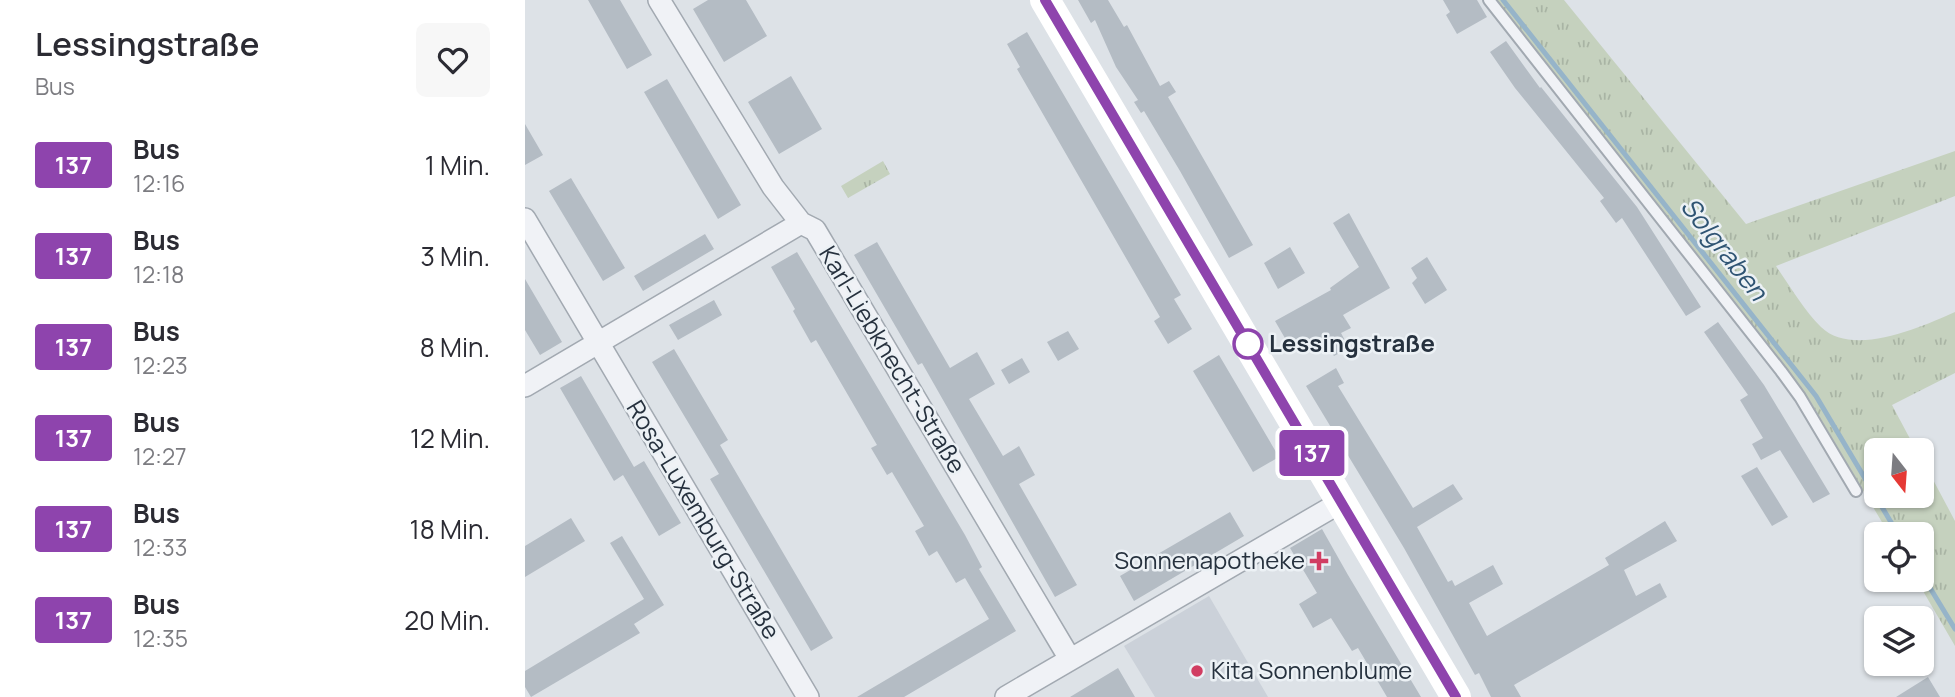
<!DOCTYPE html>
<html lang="de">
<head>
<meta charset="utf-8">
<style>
	:root { --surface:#fff; --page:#f7f7f7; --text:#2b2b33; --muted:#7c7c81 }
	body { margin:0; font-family:Manrope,sans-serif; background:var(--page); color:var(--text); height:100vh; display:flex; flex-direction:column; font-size:26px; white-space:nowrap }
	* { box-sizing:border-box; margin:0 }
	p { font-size:23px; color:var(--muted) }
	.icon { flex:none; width:38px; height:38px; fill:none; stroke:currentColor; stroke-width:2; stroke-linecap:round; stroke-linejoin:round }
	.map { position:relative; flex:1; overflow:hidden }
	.details { display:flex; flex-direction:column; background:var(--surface); width:525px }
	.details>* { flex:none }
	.badge { padding:0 14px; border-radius:5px; font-size:24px; line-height:46px }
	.needle { width:46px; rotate:163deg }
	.buttons { position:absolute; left:1339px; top:438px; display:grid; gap:14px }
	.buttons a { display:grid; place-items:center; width:70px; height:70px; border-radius:10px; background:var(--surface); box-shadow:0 2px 5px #0004; font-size:35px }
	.map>.badge { position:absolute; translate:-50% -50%; box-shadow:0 0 0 4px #fff }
	.round { display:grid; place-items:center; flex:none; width:74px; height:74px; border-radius:10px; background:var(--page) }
	.head { display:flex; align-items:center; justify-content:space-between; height:119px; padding:0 35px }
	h1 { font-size:33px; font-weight:600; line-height:52px }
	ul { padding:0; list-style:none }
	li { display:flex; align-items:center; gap:21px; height:91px; padding:0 35px }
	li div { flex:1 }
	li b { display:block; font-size:26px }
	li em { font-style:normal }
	li .badge { min-width:77px; font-weight:700; text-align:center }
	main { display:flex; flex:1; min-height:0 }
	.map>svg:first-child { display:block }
	.built { fill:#cbd1d9 }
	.grass { fill:url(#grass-tufts) }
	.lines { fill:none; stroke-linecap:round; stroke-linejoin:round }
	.stream { stroke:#96b4c9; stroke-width:5 }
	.building { fill:#b4bcc4 }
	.service-casing { stroke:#a2a9b1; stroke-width:14 }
	.minor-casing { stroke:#a2a9b1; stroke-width:24 }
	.service { stroke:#f0f2f6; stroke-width:10 }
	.minor { stroke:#f0f2f6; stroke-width:21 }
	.secondary { stroke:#fff; stroke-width:30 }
	.line-casing { stroke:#fff; stroke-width:16 }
	.line { stroke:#8e44ad; stroke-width:10 }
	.stop-dot { fill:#fff; stroke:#8e44ad; stroke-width:3.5 }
	.poi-dot { fill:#d13d62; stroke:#ecf1f5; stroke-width:2.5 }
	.labels { text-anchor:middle; stroke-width:5; stroke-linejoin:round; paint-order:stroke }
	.stop-label { font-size:24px; font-weight:bold; fill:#26313e; stroke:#ecf1f5; text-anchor:start }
	.street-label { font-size:24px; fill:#26313e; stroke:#ecf1f5 }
	.poi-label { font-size:24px; fill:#26313e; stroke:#ecf1f5; text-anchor:end }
	.water-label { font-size:26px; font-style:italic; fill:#2f5473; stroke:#ecf1f5 }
</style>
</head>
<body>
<main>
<section class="details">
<div class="head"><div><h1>Lessingstraße</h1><p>Bus</p></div><a class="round"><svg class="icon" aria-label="heart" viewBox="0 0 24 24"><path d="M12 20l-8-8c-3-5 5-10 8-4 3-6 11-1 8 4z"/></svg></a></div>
<ul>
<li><span class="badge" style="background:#8e44ad;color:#fff">137</span><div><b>Bus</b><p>12:16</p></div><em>1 Min.</em></li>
<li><span class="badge" style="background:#8e44ad;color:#fff">137</span><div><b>Bus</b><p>12:18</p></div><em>3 Min.</em></li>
<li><span class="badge" style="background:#8e44ad;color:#fff">137</span><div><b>Bus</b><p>12:23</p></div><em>8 Min.</em></li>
<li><span class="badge" style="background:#8e44ad;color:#fff">137</span><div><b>Bus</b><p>12:27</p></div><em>12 Min.</em></li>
<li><span class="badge" style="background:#8e44ad;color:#fff">137</span><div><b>Bus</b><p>12:33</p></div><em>18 Min.</em></li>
<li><span class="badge" style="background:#8e44ad;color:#fff">137</span><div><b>Bus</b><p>12:35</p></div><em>20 Min.</em></li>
</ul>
</section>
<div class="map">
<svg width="1430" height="697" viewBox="0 0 1430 697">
	<defs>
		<pattern id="grass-tufts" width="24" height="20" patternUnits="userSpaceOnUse" patternTransform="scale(1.75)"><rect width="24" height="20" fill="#c5d1be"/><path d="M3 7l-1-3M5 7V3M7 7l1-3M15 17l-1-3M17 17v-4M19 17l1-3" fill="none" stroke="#a9b4a4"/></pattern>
	</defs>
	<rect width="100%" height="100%" fill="#dde2e7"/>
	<!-- built -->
	<path class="built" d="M684,596L743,697H630L599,646Z"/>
	<!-- grass -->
	<path class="grass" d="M972,0H1039L1221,224L1430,151V196L1251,266C1265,286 1279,310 1296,327C1328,358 1396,327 1430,312V373L1367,405L1391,450H1351V495H1396L1397,459L1430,521V646L1391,579H1396V534H1364L1284,399Z
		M358,161L365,174L323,198L316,186Z"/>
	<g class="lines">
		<!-- stream -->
		<path class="stream" d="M978,0L1291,396L1373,534
			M1396,573L1430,629"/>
	</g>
	<!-- building -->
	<path class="building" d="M63,0H95L127,55L102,69Z
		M183,0H221L242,36L199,62L168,9Z
		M553,0H583L599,27L602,25L635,86L644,81L651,92L643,97L728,245L704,258L655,171L619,111L616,113L609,102L613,100L591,67L570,20L566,23Z
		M918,0H952L962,17L932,34L921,15L925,12Z
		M502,32L656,295L649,299L667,329L643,344L629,321L635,317L492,69L495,67L482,44Z
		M981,41L1015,88L1016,87L1112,207L1176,307L1161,316L1097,218L1091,223L1075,201L1079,198L990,88L965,52Z
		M266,76L297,129L254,154L223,102Z
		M142,79L216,205L193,219L119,92Z
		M0,124L18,155L0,165Z
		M46,178L100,268L78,281L24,191Z
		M824,213L865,288L818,315L826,328L816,333L824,348L809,356L796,337L768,352L750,321L806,290L805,288L834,267L808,223Z
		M180,234L189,249L118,291L109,276Z
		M352,242L425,368L452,352L470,384L444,399L478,456L494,446L510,475L494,484L552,585L530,597L397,363L393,365L329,255Z
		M765,247L780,273L753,289L739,263Z
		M272,252L440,535L457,567L454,569L491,631L379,697H332L464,619L440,578L431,583L412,551L404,556L390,531L399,526L367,472L362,475L346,448L352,445L291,340L286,343L268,311L270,309L246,267Z
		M902,257L922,290L900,304L887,283L892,278L886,268Z
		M0,279L37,342L15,355L0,330Z
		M189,300L197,315L153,340L144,325Z
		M1193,322L1239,385L1305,494L1288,503L1255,450L1236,460L1227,444L1238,438L1215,400L1223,395L1179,332Z
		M543,331L554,349L533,361L522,342Z
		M149,349L203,440L195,445L308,638L286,651L185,479L194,474L127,362Z
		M694,355L754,457L728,472L668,371Z
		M497,358L505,372L484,384L476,370Z
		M811,368L819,383L813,386L888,508L928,484L938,499L892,527L923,582L927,580L930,586L968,565L978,584L944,603L962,636L1084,565L1080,558L1140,521L1152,541L1099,570L1111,596L1135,583L1142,597L989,685L996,697H966L954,673L950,675L879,548L781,386Z
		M56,376L109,467L119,461L156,523L134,536L98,475L89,481L35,388Z
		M1232,467L1263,517L1247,526L1216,476Z
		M705,512L719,536L609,601L595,576Z
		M46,518L60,541L0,577V546Z
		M797,529L823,575L896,697H862L833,648L827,651L806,618L788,628L774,604L792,593L765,548Z
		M97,536L139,605L109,624L115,633L6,697L0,687V671L119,599L85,543Z
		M593,668L610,697H545Z
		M1403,677L1415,697H1371Z"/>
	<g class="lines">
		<defs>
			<path id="service" d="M964,0L1256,371L1275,397L1331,491"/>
			<path id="minor" d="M134,0L248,187L276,223L290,230L545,659
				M0,219L283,697
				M0,386L276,223
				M481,697L816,502"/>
		</defs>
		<!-- service casing -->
		<use href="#service" class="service-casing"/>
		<!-- minor casing -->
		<use href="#minor" class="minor-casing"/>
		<!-- service -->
		<use href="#service" class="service"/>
		<!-- minor -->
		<use href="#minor" class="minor"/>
		<!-- secondary -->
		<path class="secondary" d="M520,0L931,697"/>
	</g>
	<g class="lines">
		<defs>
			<path id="line" d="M520,0L931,697"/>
		</defs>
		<!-- line casing -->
		<use href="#line" class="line-casing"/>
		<!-- line -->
		<use href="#line" class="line"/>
	</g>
	<!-- markers -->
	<circle class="stop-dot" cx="723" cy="344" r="14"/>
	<g class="poi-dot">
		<path d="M790.5 550.5h7v7h7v7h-7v7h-7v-7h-7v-7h7z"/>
		<circle cx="672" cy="671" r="7"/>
	</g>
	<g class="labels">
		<!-- stop labels -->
		<g class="stop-label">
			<text x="744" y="352">Lessingstraße</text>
		</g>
		<!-- street labels -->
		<g class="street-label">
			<text transform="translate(367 360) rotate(59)" y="8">Karl-Liebknecht-Straße</text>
			<text transform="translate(178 520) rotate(59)" y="8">Rosa-Luxemburg-Straße</text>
		</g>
		<!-- poi labels -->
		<g class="poi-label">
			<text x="780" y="569">Sonnenapotheke</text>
			<text x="686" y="679" text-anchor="start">Kita Sonnenblume</text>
		</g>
		<!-- water labels -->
		<g class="water-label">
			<text transform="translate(1199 249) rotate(52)" y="9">Solgraben</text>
		</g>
	</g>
</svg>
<div class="buttons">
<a><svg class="needle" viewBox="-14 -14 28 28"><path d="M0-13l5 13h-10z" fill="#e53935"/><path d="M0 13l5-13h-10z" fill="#7c7c81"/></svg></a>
<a><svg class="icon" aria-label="locate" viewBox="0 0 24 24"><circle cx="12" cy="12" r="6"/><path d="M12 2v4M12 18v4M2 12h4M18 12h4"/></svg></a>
<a><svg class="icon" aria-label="layers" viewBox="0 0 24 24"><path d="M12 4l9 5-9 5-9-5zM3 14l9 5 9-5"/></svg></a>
</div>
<b class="badge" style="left:787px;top:453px;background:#8e44ad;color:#fff">137</b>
</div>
</main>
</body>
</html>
